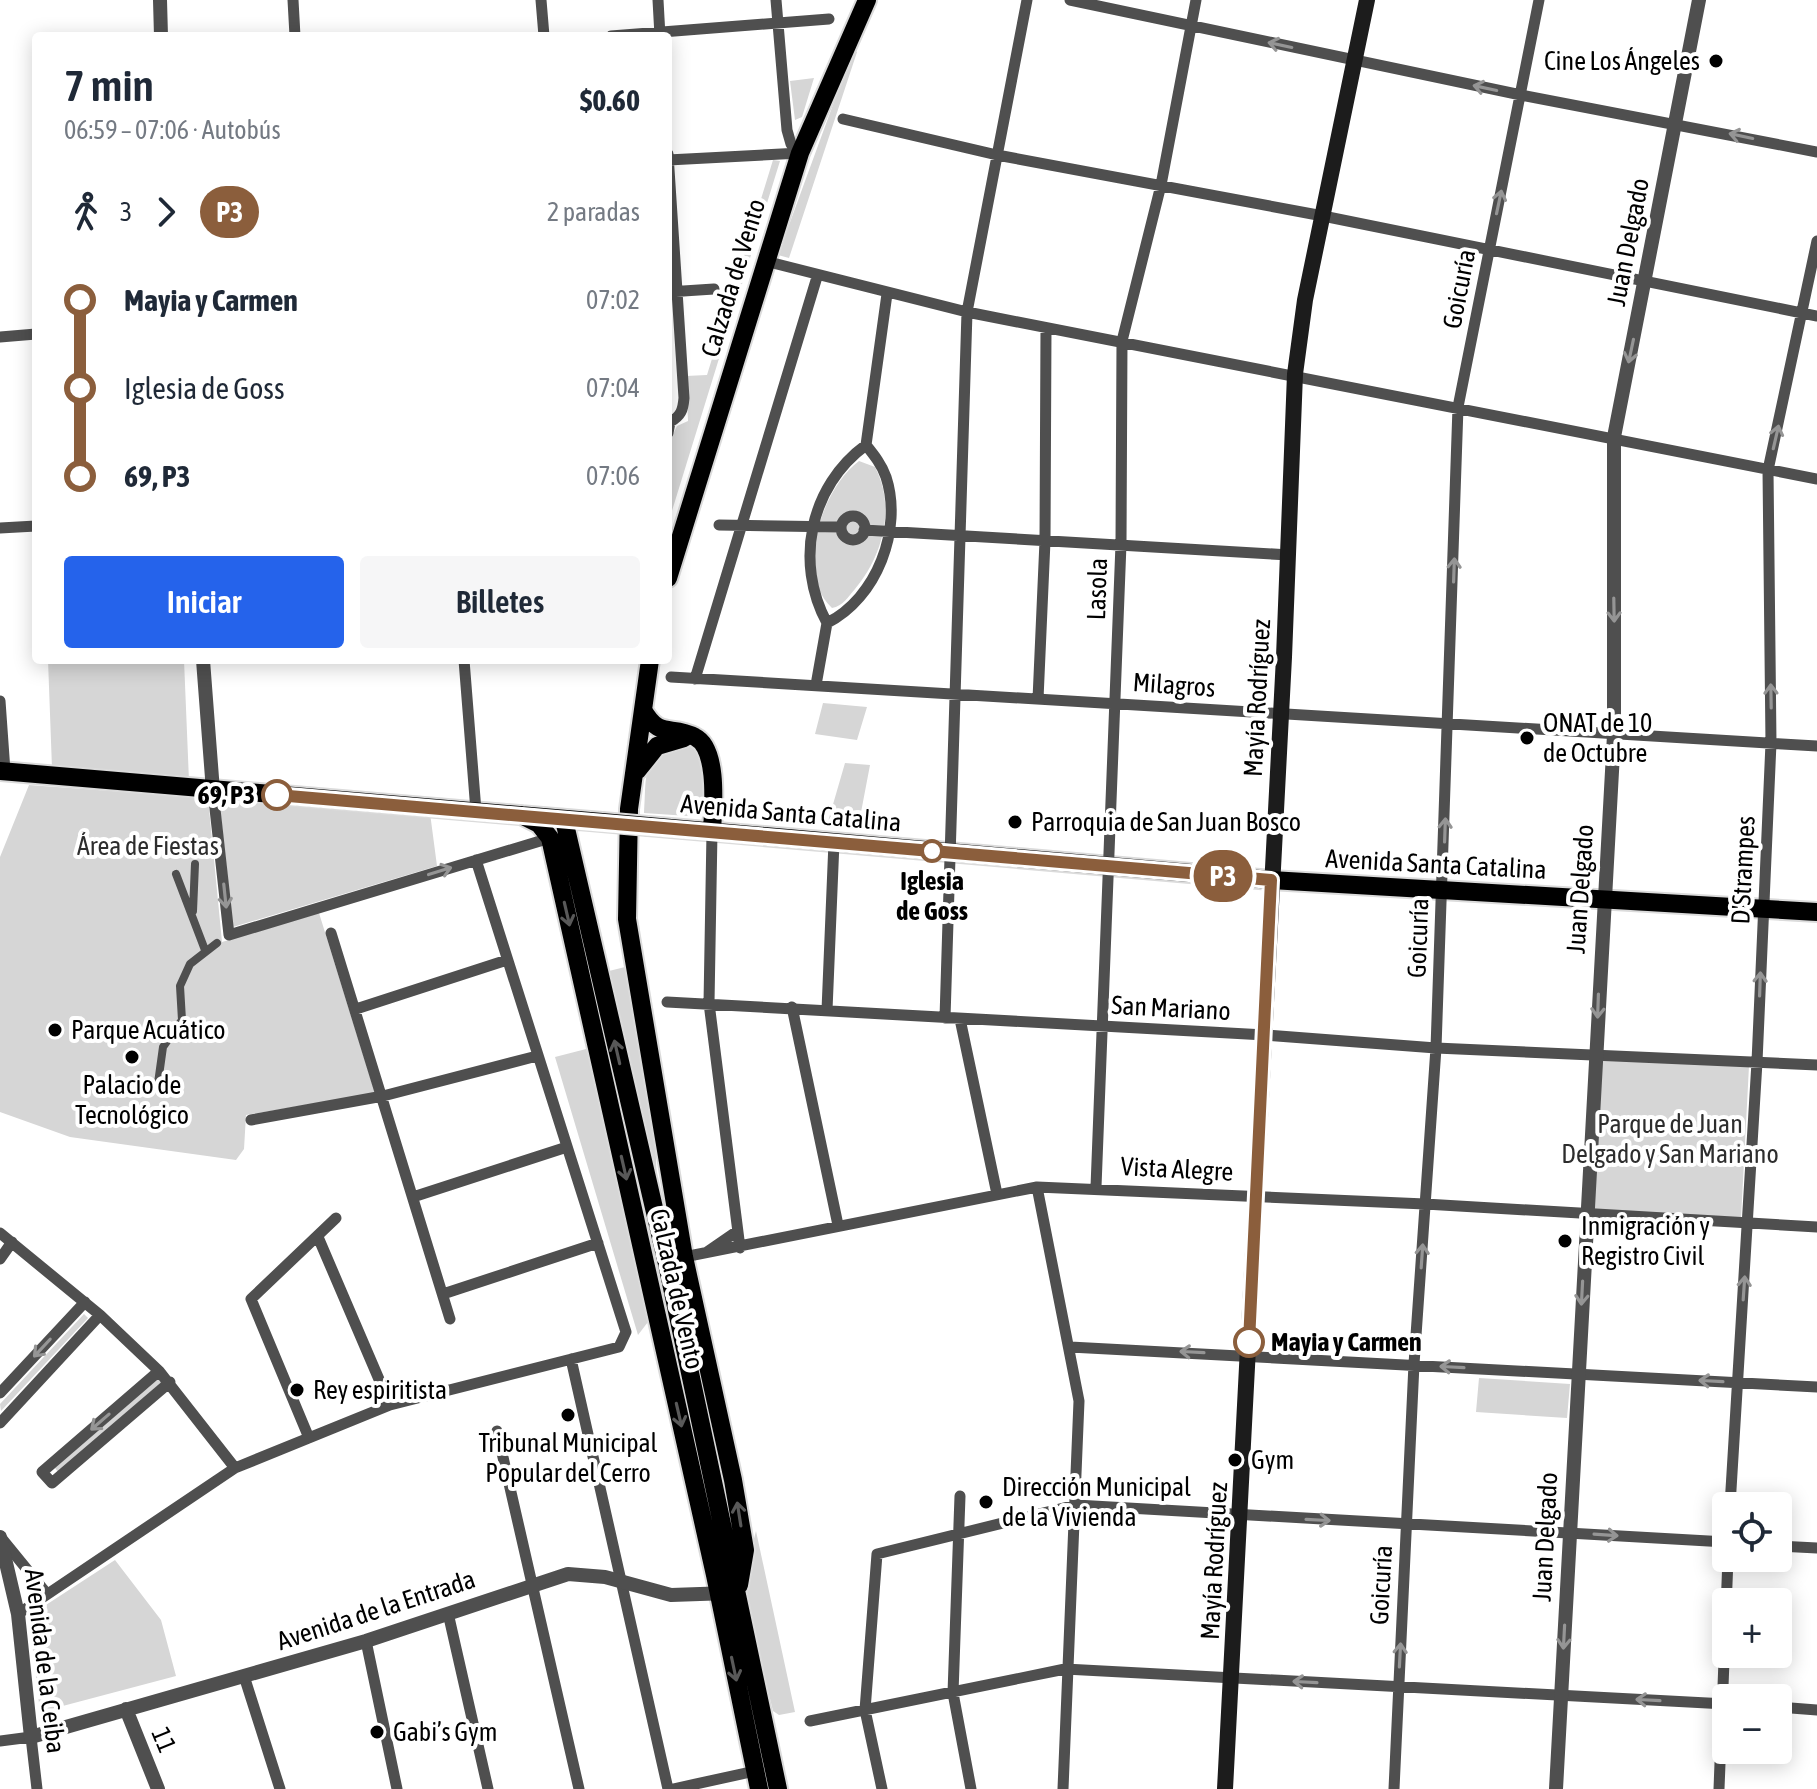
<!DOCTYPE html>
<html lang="es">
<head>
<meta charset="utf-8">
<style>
	:root { --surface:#fff; --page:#f6f6f7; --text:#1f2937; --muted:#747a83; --accent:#2563eb }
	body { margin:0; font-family:"Asap Condensed",sans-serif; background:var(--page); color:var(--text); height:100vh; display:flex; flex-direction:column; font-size:30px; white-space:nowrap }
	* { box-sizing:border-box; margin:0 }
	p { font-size:26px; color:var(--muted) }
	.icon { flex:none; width:44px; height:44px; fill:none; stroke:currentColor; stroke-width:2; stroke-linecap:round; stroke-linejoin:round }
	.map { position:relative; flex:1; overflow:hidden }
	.panel { position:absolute; left:32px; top:32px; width:640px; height:632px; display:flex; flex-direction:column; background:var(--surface); border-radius:8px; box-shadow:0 4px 20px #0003 }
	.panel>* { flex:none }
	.badge { padding:0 16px; border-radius:26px; font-size:28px; line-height:52px }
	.fabs { position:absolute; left:1712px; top:1492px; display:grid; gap:16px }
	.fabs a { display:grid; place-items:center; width:80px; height:80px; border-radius:8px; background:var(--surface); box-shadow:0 4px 20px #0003; font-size:40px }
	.map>.badge { position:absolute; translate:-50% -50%; box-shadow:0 0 0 4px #fff }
	.legs { display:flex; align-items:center; gap:12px; height:88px; padding:0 32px; font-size:26px }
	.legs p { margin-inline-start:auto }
	.overview { display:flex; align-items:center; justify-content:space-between; height:136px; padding:0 32px }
	h1 { font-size:44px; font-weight:600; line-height:60px }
	.cta { display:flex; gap:16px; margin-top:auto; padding:16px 32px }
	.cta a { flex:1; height:92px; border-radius:8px; background:var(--accent); color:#fff; font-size:32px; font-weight:600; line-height:92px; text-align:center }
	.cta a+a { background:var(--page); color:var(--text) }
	ul { padding:0 32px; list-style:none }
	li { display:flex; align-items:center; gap:28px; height:88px; font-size:30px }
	li i { display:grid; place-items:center; width:12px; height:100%; margin:0 10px; background:currentColor }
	li i::after { content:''; width:20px; height:20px; margin:-10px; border:6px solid; border-radius:50%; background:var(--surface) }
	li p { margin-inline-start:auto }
	li:first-child i { background:linear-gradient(#0000 50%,currentColor 0) }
	li:last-child i { background:linear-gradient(currentColor 50%,#0000 0) }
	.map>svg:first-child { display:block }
	.green { fill:#d6d6d6 }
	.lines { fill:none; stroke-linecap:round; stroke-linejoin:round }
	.primary-casing { stroke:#dbdbdb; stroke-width:22 }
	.pedestrian { stroke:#4f4f4f; stroke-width:8 }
	.minor { stroke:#4f4f4f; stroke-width:11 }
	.tertiary { stroke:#4f4f4f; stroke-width:14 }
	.secondary { stroke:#1c1c1c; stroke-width:16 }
	.primary { stroke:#000; stroke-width:18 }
	.primary-bridge-casing { stroke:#dbdbdb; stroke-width:22; stroke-linecap:butt }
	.primary-bridge { stroke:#000; stroke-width:18 }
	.oneway { stroke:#959595 }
	.oneway2 { stroke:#595959 }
	.line-1-casing { stroke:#fff; stroke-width:18 }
	.line-1 { stroke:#8b5e3c; stroke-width:12 }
	.poi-dot { fill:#000; stroke:#fff; stroke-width:3 }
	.stop-1-dot { fill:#fff; stroke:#8b5e3c; stroke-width:4 }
	.labels { text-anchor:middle; stroke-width:8; stroke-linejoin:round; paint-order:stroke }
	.poi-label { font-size:26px; fill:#000; stroke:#fff; text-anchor:start }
	.street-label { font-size:26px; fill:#000; stroke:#fff }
	.stop-label { font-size:26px; font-weight:bold; fill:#000; stroke:#fff; text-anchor:end }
	.park-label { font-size:26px; fill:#2d2d2d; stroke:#fff }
</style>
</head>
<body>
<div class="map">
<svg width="1817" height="1789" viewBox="0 0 1817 1789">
	<rect width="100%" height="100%" fill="#fff"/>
	<!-- green -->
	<path class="green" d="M853,50L857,52L789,258L778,255Z
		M814,78L802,117L795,120L790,81Z
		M773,160L780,161L671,514L668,512V444L677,426L688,421L686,376L707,375Z
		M859,461L875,467C896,507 883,556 855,589C848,597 843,606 832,608C794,573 822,488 859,461Z
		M48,660H184L189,781L52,768Z
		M823,703L867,707L857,740L815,734Z
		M684,744C711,752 714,794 703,817L644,813C647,770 640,759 684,744Z
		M845,763L870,765L858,828L827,825Z
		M29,785L208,798L222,942L319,913L375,1093L246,1115L244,1149L236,1160L70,1137L0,1112V857Z
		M219,798L430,813L437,866L233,927Z
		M565,865L661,1267V1293Z
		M625,967L655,1130L657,1187L609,971Z
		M590,1048L651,1318L638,1335L555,1057Z
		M1598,1059L1749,1066L1741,1219L1590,1212Z
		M84,1314L88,1318L1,1411L0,1404Z
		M159,1378L162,1382L58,1472L55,1468Z
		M1479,1378L1570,1384L1567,1418L1476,1412Z
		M756,1531L795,1712L779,1715L773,1711L742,1585Z
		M115,1560L161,1620L176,1676L40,1712L29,1616Z"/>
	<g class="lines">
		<defs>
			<path id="primary" d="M668,578L800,153L867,0
				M650,660L629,809L627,919L684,1257L733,1480L745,1550L739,1585
				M643,710C660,740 671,724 695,737C719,749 713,809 712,832
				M0,771L602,822
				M637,771L657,746L684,738
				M521,815L539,824L550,838L715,1575L759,1789
				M564,820L667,1264L778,1789
				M648,826L1271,880L1817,912"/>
		</defs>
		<!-- primary casing -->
		<use href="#primary" class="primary-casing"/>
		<!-- pedestrian -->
		<path class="pedestrian" d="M176,874L205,950
			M193,911L195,864
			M158,1083L163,1047L182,1020L180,986L190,964L217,943"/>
		<!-- minor -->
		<path class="minor" d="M293,0L295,36
			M541,0L544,36
			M658,0L660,36
			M776,0L787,130L791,144L800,153
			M1070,0L1521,95L1817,152
			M611,36L829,19
			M843,119L997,155L1323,216L1817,316
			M668,154L684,398C683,410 681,416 670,422L668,433
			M668,160L800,153
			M765,261L967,312L1817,479
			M668,292L714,289
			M0,337L36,334
			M841 528a12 12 0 1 1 24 0a12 12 0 1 1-24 0Z
			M719,525L841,527
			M0,528L36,526
			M864,530L1289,555
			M827,623C794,562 810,486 866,445
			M464,660L476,811
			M671,677L1817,746
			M695,679L817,277
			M816,685L827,623C877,598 903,529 886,477C882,465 874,455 866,445L887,294
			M1038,699L1045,541L1046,328
			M0,701L5,771
			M213,791L229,935L550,838
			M712,832L709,1003L740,1248
			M331,933L450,1319
			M667,1002L1265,1035L1436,1048L1817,1065
			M792,1007L838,1225
			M356,1009L507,960
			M827,1010L834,842
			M945,1018L967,312L1027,0
			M960,1019L997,1194
			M251,1120L383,1096L537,1056
			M1037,1187L1079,1401L1063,1789
			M1096,1187L1121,544L1122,341L1161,185L1196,0
			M413,1197L567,1147
			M0,1233L100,1315L159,1371L235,1468
			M318,1237L390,1405
			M707,1252L736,1232
			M684,1257L1037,1187L1425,1204L1817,1227
			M0,1259L12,1242
			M443,1294L598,1243
			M1070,1347L1817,1387
			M571,1359L668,1789
			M159,1371L42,1472L52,1483L170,1382
			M0,1393L85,1302
			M0,1423L100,1315
			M497,1431L579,1789
			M309,1438L251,1299L336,1218
			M960,1496L953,1693L971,1789
			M1730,1506L1757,1062L1771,743L1768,470L1817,241
			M3,1540L47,1594
			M1778,1546L1817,1548
			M448,1613L488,1789
			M18,1614L235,1468L390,1405L619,1347L626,1332L476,860
			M366,1641L397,1789
			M244,1676L280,1789
			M1778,1707L1817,1710
			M810,1721L1065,1669L1726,1704
			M0,1741L31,1737L37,1789
			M673,1789L755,1771
			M882,1789L865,1710L877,1554L1076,1505L1726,1542
			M1394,1789L1414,1364L1436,1048L1458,407L1539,0
			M1719,1789L1728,1558"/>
		<!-- tertiary -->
		<path class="tertiary" d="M160,0L161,36
			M203,660L213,791
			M0,1537L18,1614L31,1737L366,1641L568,1574L605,1577L671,1595L729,1593
			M126,1709L158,1789
			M1556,1789L1614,735V437L1699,0"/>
		<!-- secondary -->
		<path class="secondary" d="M1225,1789L1284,657L1295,374L1305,300L1367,0"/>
		<!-- primary -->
		<use href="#primary" class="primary"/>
		<defs>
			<path id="primary-bridge" d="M602,822L648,826"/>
		</defs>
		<!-- primary-bridge casing -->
		<use href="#primary-bridge" class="primary-bridge-casing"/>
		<!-- primary-bridge -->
		<use href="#primary-bridge" class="primary-bridge"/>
	</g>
	<!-- one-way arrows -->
	<defs><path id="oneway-shaft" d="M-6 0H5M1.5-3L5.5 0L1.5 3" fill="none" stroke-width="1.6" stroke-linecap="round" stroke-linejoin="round" transform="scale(2)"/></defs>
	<g class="oneway">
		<use href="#oneway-shaft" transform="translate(1280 45) rotate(-168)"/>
		<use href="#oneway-shaft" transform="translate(1485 88) rotate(-168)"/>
		<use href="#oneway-shaft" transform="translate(1741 136) rotate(-168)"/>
		<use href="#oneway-shaft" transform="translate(1499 202) rotate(-78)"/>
		<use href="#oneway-shaft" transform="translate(1631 351) rotate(102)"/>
		<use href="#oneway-shaft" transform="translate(1776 437) rotate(-77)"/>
		<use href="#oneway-shaft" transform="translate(1454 570) rotate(-88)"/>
		<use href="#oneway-shaft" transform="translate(1614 610) rotate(89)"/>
		<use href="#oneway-shaft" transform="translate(1771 696) rotate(-91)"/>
		<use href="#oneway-shaft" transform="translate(1445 830) rotate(-88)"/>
		<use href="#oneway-shaft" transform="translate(440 871) rotate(-17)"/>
		<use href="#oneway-shaft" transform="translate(225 896) rotate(84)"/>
		<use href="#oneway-shaft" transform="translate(1760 984) rotate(-88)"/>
		<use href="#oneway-shaft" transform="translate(1598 1006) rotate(92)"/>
		<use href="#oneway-shaft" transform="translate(1422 1256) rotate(-86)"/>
		<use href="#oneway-shaft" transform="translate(1744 1288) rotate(-86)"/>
		<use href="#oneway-shaft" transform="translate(1582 1293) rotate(93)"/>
		<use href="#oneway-shaft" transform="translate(42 1348) rotate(133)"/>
		<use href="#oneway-shaft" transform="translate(1192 1352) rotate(-177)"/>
		<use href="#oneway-shaft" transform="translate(1452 1367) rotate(-177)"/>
		<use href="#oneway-shaft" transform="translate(1711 1381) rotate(-177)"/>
		<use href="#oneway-shaft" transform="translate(100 1422) rotate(139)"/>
		<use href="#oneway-shaft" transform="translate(1318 1520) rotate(3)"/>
		<use href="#oneway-shaft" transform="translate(1606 1535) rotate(4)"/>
		<use href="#oneway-shaft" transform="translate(1564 1637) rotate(93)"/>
		<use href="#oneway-shaft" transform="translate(1400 1655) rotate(-87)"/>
		<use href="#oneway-shaft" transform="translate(1305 1682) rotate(-177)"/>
		<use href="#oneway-shaft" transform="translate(1648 1700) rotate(-177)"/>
	</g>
	<g class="oneway2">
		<use href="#oneway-shaft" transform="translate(567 914) rotate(77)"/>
		<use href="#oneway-shaft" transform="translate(617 1052) rotate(-103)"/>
		<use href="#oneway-shaft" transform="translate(624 1168) rotate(77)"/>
		<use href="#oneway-shaft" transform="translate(679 1415) rotate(77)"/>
		<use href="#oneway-shaft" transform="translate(739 1514) rotate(-99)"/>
		<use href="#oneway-shaft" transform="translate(734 1669) rotate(78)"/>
	</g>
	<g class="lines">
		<defs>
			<path id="line-1" d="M277,795L1271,880L1249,1342"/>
		</defs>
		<!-- line-1 casing -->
		<use href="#line-1" class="line-1-casing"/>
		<!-- line-1 -->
		<use href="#line-1" class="line-1"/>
	</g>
	<!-- markers -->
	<g class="poi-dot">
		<circle cx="1716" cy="61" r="8"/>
		<circle cx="1527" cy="738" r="8"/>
		<circle cx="1015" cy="822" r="8"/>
		<circle cx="55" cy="1030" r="8"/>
		<circle cx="132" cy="1057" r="8"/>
		<circle cx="1565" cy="1241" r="8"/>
		<circle cx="297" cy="1390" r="8"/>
		<circle cx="568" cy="1415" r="8"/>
		<circle cx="1235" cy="1460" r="8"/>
		<circle cx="986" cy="1502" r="8"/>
		<circle cx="377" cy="1732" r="8"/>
	</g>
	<g class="stop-1-dot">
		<circle cx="277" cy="795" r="14"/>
		<circle cx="932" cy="851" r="10"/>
		<circle cx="1249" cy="1342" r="14"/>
	</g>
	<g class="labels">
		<!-- poi labels -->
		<g class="poi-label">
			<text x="1700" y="70" text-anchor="end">Cine Los Ángeles</text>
			<text x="1543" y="732">ONAT de 10<tspan x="1543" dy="30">de Octubre</tspan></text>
			<text x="1031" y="831">Parroquia de San Juan Bosco</text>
			<text x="71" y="1039">Parque Acuático</text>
			<text x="132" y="1094" text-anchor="middle">Palacio de<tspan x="132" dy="30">Tecnológico</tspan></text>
			<text x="1581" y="1235">Inmigración y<tspan x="1581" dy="30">Registro Civil</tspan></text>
			<text x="313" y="1399">Rey espiritista</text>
			<text x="568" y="1452" text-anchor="middle">Tribunal Municipal<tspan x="568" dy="30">Popular del Cerro</tspan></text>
			<text x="1251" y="1469">Gym</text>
			<text x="1002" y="1496">Dirección Municipal<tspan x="1002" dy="30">de la Vivienda</tspan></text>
			<text x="393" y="1741">Gabi’s Gym</text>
		</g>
		<!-- street labels -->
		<g class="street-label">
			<text transform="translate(1628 242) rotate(-79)" y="9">Juan Delgado</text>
			<text transform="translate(733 278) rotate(-73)" y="9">Calzada de Vento</text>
			<text transform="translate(1459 289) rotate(-79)" y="9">Goicuría</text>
			<text transform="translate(1097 589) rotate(-88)" y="9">Lasola</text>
			<text transform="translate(1174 685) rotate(4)" y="9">Milagros</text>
			<text transform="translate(1257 698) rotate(-87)" y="9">Mayía Rodríguez</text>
			<text transform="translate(791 813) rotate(5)" y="9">Avenida Santa Catalina</text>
			<text transform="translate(1436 864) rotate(3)" y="9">Avenida Santa Catalina</text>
			<text transform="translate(1743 870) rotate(-87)" y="9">D'Strampes</text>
			<text transform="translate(1580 889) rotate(-86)" y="9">Juan Delgado</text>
			<text transform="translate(1418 938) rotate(-88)" y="9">Goicuría</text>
			<text transform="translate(1171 1008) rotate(3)" y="9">San Mariano</text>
			<text transform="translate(1177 1169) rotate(3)" y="9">Vista Alegre</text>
			<text transform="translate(677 1289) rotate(77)" y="9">Calzada de Vento</text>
			<text transform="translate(1545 1537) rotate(-87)" y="9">Juan Delgado</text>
			<text transform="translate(1214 1561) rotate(-87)" y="9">Mayía Rodríguez</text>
			<text transform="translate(1381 1585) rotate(-87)" y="9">Goicuría</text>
			<text transform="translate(376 1610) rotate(-18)" y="9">Avenida de la Entrada</text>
			<text transform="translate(45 1661) rotate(83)" y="9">Avenida de la Ceiba</text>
			<text transform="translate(164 1740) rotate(68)" y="9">11</text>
		</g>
		<!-- stop labels -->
		<g class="stop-label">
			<text x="255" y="804">69, P3</text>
			<text x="932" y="890" text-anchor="middle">Iglesia<tspan x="932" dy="30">de Goss</tspan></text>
			<text x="1271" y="1351" text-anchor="start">Mayia y Carmen</text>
		</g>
		<!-- park labels -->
		<g class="park-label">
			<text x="148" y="855">Área de Fiestas</text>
			<text x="1670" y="1133">Parque de Juan<tspan x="1670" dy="30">Delgado y San Mariano</tspan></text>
		</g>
	</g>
</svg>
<div class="fabs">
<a><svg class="icon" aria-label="locate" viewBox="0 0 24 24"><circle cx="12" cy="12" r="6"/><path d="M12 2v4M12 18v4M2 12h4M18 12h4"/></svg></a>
<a>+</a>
<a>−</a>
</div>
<b class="badge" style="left:1223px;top:876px;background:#8b5e3c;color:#fff">P3</b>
<section class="panel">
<div class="overview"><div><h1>7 min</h1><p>06:59 – 07:06 · Autobús</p></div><b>$0.60</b></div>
<div class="legs"><svg class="icon" aria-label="walk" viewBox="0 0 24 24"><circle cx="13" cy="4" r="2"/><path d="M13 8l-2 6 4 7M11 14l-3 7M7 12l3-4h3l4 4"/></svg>3<svg class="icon" aria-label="forward" viewBox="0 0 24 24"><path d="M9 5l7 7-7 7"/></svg><b class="badge" style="background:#8b5e3c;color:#fff">P3</b><p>2 paradas</p></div>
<ul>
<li><i style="color:#8b5e3c"></i><b>Mayia y Carmen</b><p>07:02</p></li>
<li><i style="color:#8b5e3c"></i><span>Iglesia de Goss</span><p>07:04</p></li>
<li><i style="color:#8b5e3c"></i><b>69, P3</b><p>07:06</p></li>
</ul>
<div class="cta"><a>Iniciar</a><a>Billetes</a></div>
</section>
</div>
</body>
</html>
